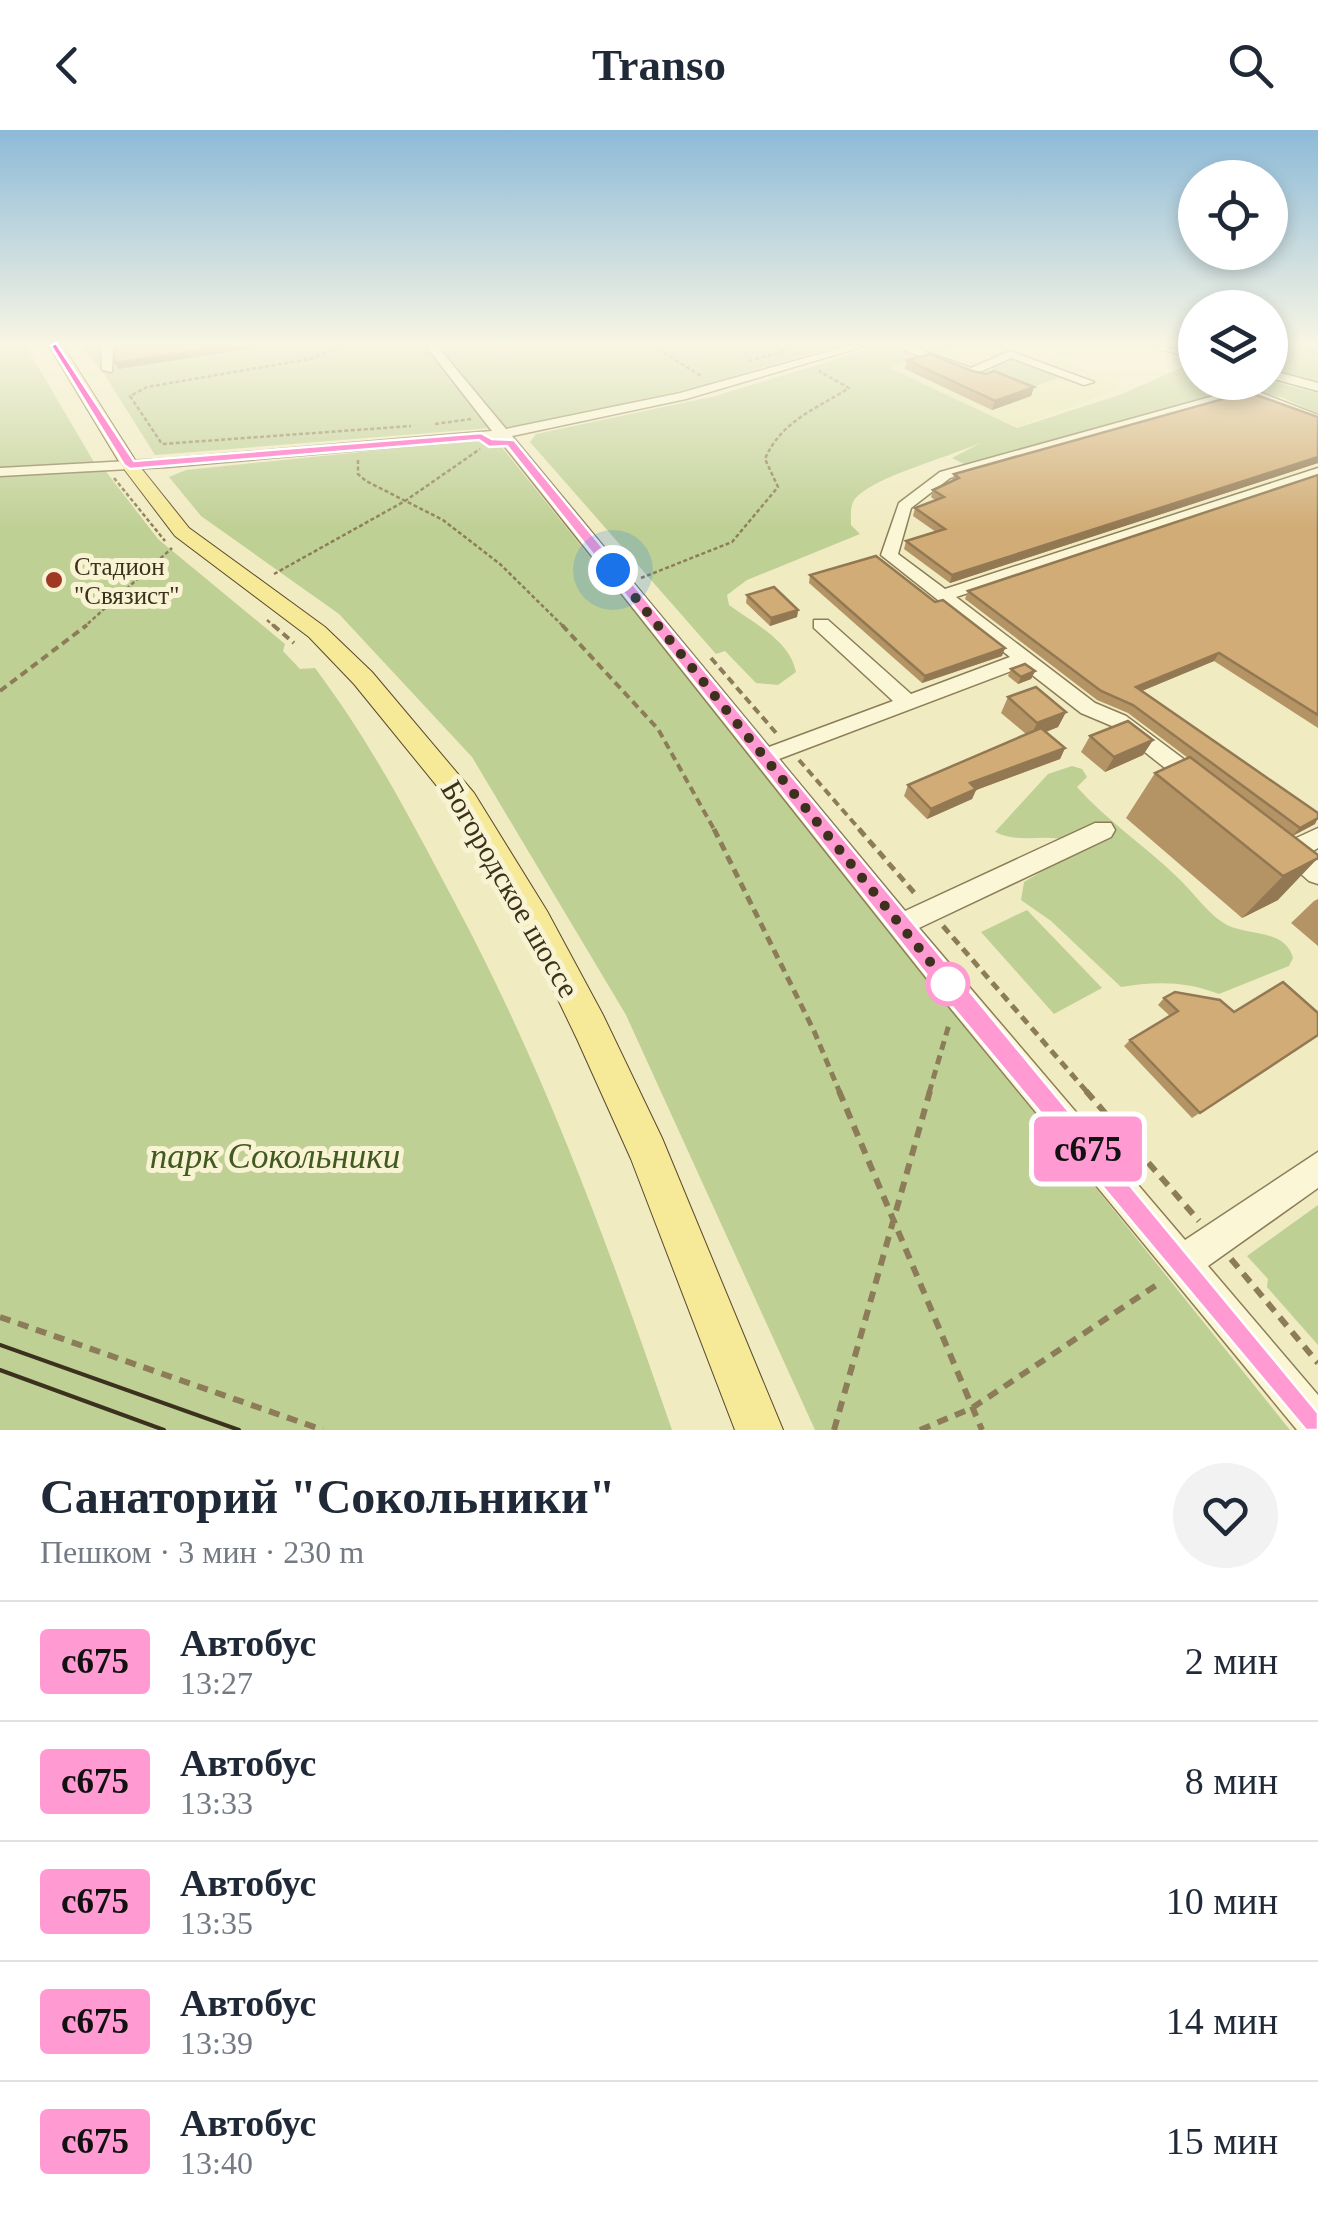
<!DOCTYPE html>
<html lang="ru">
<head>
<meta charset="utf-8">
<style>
	:root { --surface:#fff; --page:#f2f2f3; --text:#1f2937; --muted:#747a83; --line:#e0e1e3 }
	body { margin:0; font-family:"Times New Roman",serif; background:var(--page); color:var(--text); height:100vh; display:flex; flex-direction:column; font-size:38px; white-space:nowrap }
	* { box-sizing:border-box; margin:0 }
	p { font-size:32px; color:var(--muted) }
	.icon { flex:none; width:55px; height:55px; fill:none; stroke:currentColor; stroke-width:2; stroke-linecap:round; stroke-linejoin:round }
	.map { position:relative; height:1300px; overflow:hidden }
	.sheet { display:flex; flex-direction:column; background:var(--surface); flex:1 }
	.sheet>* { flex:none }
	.badge { padding:0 20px; border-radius:8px; font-size:35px; line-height:65px }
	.buttons { position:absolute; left:1178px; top:30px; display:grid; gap:20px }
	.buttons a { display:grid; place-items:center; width:110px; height:110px; border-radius:50%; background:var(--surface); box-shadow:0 5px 15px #0003; font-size:50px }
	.you { position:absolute; width:50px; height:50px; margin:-25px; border:8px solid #fff; border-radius:50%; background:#1a73e8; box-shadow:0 0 0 15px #1a73e833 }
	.map>.badge { position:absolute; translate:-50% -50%; box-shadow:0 0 0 5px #fff }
	.round { display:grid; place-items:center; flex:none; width:105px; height:105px; border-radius:52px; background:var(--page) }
	.head { display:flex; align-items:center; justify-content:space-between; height:170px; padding:0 40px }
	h1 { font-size:48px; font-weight:600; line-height:75px }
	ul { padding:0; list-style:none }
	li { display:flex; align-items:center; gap:30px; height:120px; padding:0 40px; border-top:2px solid var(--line) }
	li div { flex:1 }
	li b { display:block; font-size:38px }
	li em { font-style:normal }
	li .badge { min-width:110px; font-weight:700; text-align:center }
	header { display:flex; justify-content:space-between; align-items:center; height:130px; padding:0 40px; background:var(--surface); font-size:45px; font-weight:600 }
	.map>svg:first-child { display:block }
	.farmland { fill:#e6e7af }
	.green { fill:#bfd095 }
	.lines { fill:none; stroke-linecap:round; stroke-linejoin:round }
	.minor-casing { stroke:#8c7d58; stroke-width:3 }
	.major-casing { stroke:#5a492d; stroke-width:2 }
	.path-far3 { stroke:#8c7d58; stroke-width:2.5; stroke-dasharray:4 2.5; stroke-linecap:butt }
	.path-far2 { stroke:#8c7d58; stroke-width:4; stroke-dasharray:8 5; stroke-linecap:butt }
	.path-far1 { stroke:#8c7d58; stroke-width:5; stroke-dasharray:9 6; stroke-linecap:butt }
	.path { stroke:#8c7d58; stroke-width:6; stroke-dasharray:11 8; stroke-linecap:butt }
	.minor { fill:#fbf6d6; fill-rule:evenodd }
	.major { fill:#f6e998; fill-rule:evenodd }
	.tram { stroke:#3b311d; stroke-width:4 }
	.wall { fill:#b49465 }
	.shaded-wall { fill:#927853 }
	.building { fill:#d1ac76; stroke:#927853; stroke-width:2.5 }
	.line { fill:#ff9ad2; stroke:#fff; stroke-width:2.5 }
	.walk { stroke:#3b311d; stroke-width:10; stroke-dasharray:0 18 }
	.poi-dot { fill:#9f3924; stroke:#f8f3d3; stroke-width:4 }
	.stop-dot { fill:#fff; stroke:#ff9ad2; stroke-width:5 }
	.labels { text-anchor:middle; stroke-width:10; stroke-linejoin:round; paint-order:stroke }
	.far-poi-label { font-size:25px; fill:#3b311d; stroke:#f8f3d3; text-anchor:start }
	.street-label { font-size:30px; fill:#3b311d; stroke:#f8f3d3 }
	.near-park-label { font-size:35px; font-style:italic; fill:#425922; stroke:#f8f3d3 }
</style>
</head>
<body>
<header><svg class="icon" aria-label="back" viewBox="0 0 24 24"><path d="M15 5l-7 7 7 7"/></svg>Transo<svg class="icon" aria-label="search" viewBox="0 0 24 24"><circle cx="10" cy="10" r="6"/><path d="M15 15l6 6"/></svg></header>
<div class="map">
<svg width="1318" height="1300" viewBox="0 0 1318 1300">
	<rect width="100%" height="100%" fill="#f1ebc2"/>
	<!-- farmland -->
	<path class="farmland" d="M954,216L1038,219L1124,257L1017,297L889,238Z"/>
	<!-- green -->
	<path class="green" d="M0,216L27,218L98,339H104L158,409L285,514L283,521L300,539L315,538C372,614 411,690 455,773C545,941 610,1120 672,1300H0Z
		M80,216H836L697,257L528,295L155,325L103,242Z
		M879,216H954L890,238L1017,298L1122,264L1192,233L1195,252L1270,251L1318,263V284L1281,267L1237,260L966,335L952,328L990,308C961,325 868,346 853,372C850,379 851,387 851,395L860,404L747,450L727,465L729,475C753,493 790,510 796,542L778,555L756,553L725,521L716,524L530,312L536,304L715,266Z
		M1270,216H1318V255L1270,243Z
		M1012,228L1063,246L1031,258L992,242L993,236Z
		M478,310L501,316L1290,1300H815L626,885L472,627L339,484L201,386L169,347L186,340Z
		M1072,636L1082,639L1087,647L1077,657C1105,689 1144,715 1176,746C1193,761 1207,784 1227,795C1249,806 1285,799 1293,828L1289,836L1219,864C1187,851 1155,851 1121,857L1051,791L1021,770L1024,752L1076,721L1071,712C1046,702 1022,715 995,702L1048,644Z
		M1027,780L1102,858L1054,884L981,802Z
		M1318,1075V1215L1267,1157L1268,1149L1247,1126Z"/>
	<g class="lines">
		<defs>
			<path id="minor" d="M101,216H113L112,242L102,240Z
				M426,216H437L506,299L680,263L848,216H865L686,269L512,306L769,617L893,571L814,498V490H828L911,564L1010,527L881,425L899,373L940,342L1246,257L1318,285V294L1245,265L950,348L911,378L898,424L945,459L1318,338V347L956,467L1095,573L1126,586L1205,645L1208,651L1205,657H1189L1112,596L1081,583L1022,537L779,629L905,781L1095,693H1111L1115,700L1111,707L919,798L1185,1110L1318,1022V1058L1208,1136L1318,1265V1300H1297L947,874L498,308L166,337L0,346V338L166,329L492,301Z
				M894,216H910L971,238L1010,221L1094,252L1084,255L1011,228L971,246Z
				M1154,216L1195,222V228L1156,218Z
				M1270,240L1318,253V261L1270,248Z
				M1318,698V718L1310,723L1318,730V754L1309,751L1266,713L1269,706L1278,704L1292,710Z"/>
			<path id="major" d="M49,216H63L137,333L189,398L325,497L372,542L474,663L547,781L603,885L662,1008L783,1300H735L631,1029L577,909L525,801L454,677L354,554L309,507L175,406L121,335Z"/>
		</defs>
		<!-- minor casing -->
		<use href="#minor" class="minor-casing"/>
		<!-- major casing -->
		<use href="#major" class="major-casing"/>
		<!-- path-far3 -->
		<path class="path-far3" d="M344,216L310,229L147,257L130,266L162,314L411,296
			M653,216L701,246
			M1279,216L1318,223
			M749,231L802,216
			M435,294L471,289
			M358,330V344L366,351L443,390L500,434L565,498
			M114,348L165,411
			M274,444L405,371L480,319
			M641,448L732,412L778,357L765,329C781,291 816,279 849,258L819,241
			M267,490L276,498
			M83,498L172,418"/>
		<!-- path-far2 -->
		<path class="path-far2" d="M273,495L294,513
			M562,495L658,599L715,701
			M711,528L777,604
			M0,561L87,495
			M799,630L861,701"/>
		<!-- path-far1 -->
		<path class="path-far1" d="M714,699L814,901L840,963
			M859,699L917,766
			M943,796L1088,963
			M929,963L950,891"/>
		<!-- path -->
		<path class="path" d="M839,961L982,1300
			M1086,961L1199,1091
			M1231,1129L1318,1233
			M0,1187L323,1300
			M834,1300L930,961
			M920,1300L972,1278L1161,1152"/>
		<!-- minor -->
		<use href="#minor" class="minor"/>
		<!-- major -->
		<use href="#major" class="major"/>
		<!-- tram -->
		<path class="tram" d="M0,1215L239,1300
			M0,1240L164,1300"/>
	</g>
	<!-- wall -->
	<path class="wall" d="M907,230L972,241L1034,257L1031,266L992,280L905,239Z
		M1318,287V333L950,453L904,419L906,411L936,402L913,386L915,378L935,370L931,367L933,360L952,351L954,344Z
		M1318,345V598L1214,531L1142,561L1315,694L1293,706L1278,770L1242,788L1126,688L1155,643L1188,628L1128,583L1097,570L965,469L968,461Z
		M810,445L1002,526L922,553L809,453Z
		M747,465L798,480L797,487L770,496L746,473Z
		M1011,539L1035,541L1031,549L1018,554L1008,546Z
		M1008,567L1066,582L1058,597L1046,602L1065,618L1060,629L976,660L972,669L927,689L904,666L908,655L1026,604L1001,583Z
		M1090,606L1153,610L1143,625L1105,642L1081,622Z
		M1318,769V816L1291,793L1314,771Z
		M1164,868L1234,882L1318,905L1192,988L1124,916L1130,910L1170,886L1158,875Z"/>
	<!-- shaded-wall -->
	<path class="shaded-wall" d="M228,216H270L118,239L115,233Z
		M1034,257L1031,266L992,280L995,271Z
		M1318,327V333L950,453L952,445Z
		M798,480L797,487L770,496L771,488Z
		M1005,518L1002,526L922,553L925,546Z
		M1219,523L1214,531L1132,565L1136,557Z
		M1035,541L1031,549L1018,554L1021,547Z
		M1066,582L1058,597L1030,608L1037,593Z
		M1153,610L1143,625L1105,642L1114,627Z
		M1065,618L1060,629L976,660L972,669L927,689L931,679L970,653Z
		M1318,688L1315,694L1292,706L1300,698Z
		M1318,728L1278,770L1242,788L1283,746Z"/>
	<!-- building -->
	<path class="building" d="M114,216H228L115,233Z
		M930,224L972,241L986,244L994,241L1034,257L995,271L907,230Z
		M1248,262L1318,287V327L952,445L906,411L945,399L915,378L944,367L933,360L959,348L954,344Z
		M1318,345V585L1219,523L1136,557L1318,683V688L1300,698L1133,575L1101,561L968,461Z
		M876,426L935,472L943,470L1005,518L925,546L810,445Z
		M774,457L798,480L771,488L747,465Z
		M1025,534L1035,541L1021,547L1011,539Z
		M1036,557L1066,582L1037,593L1008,567Z
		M1128,591L1153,610L1114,627L1090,606Z
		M1041,598L1065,618L970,653L976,659L931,679L908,655Z
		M1190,627L1318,725V728L1283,746L1155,643Z
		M1283,852L1318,883V905L1200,983L1130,910L1178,881L1164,868L1175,862L1220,870L1234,882Z"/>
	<!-- sky -->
	<linearGradient id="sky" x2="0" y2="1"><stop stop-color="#8dbad8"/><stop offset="0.54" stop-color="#f9f6e4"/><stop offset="1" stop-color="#f9f6e4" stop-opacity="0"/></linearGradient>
	<rect width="1318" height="398" fill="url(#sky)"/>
	<!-- line -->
	<path class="line" d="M56,213L134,331L481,303L492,309L514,310L966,857L1318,1283V1300H1306L949,873L507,316L489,317L479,310L130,339L124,335L51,216Z"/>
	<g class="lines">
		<!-- walk -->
		<path class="walk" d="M613,440L948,854"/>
	</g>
	<!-- markers -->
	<circle class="poi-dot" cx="54" cy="450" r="10"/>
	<circle class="stop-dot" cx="948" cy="854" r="20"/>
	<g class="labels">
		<!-- far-poi labels -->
		<g class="far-poi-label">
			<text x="74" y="445">Стадион<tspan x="74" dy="29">"Связист"</tspan></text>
		</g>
		<!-- street labels -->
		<g class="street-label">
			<text transform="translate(510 759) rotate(60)" y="10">Богородское шоссе</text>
		</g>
		<!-- near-park labels -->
		<g class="near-park-label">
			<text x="275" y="1038">парк Сокольники</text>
		</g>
	</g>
</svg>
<div class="buttons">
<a><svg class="icon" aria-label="locate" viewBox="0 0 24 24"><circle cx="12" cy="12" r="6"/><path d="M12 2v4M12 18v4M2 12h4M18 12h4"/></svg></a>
<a><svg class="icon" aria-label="layers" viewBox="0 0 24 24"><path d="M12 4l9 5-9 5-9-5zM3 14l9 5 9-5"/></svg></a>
</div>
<div class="you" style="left:613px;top:440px"></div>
<b class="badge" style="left:1088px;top:1019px;background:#ff9ad2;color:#111">с675</b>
</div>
<section class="sheet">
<div class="head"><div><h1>Санаторий &quot;Сокольники&quot;</h1><p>Пешком · 3 мин · 230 m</p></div><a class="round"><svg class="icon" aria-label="heart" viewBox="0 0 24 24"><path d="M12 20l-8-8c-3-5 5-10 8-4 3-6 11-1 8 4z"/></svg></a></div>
<ul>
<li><span class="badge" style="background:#ff9ad2;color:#111">с675</span><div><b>Автобус</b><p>13:27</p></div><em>2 мин</em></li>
<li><span class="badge" style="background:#ff9ad2;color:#111">с675</span><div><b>Автобус</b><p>13:33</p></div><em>8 мин</em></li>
<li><span class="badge" style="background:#ff9ad2;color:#111">с675</span><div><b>Автобус</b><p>13:35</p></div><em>10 мин</em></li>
<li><span class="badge" style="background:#ff9ad2;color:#111">с675</span><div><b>Автобус</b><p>13:39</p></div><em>14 мин</em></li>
<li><span class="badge" style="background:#ff9ad2;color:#111">с675</span><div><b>Автобус</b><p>13:40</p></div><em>15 мин</em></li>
</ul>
</section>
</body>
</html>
